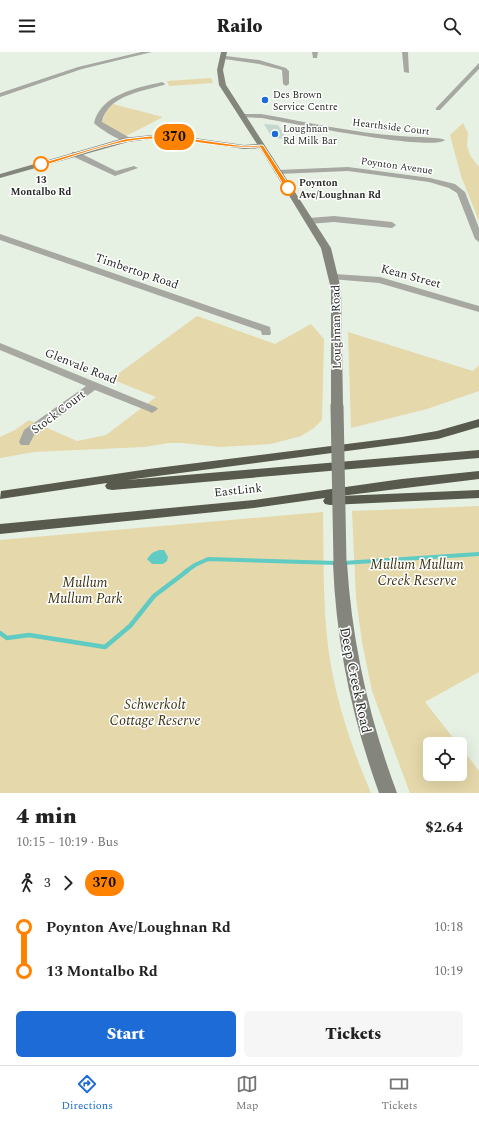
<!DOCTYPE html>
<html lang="en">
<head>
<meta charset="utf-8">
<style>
	:root { --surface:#fff; --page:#f6f6f6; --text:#222; --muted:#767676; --line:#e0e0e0; --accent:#1d6bd6 }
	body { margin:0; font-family:Spectral,serif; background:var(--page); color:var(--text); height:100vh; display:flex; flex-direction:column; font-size:15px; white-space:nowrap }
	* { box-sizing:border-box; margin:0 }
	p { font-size:13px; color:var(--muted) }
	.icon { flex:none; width:22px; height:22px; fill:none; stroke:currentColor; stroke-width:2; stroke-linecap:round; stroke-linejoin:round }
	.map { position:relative; height:741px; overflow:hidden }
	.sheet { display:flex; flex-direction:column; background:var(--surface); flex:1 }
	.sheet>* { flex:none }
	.badge { padding:0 8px; border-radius:13px; font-size:14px; line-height:26px }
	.buttons { position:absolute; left:423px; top:685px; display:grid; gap:8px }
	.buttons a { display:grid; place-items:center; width:44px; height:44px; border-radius:6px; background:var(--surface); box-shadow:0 4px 16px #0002; font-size:20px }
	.map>.badge { position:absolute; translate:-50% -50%; box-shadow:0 0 0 2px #fff }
	.legs { display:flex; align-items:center; gap:6px; height:44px; padding:0 16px; font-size:13px }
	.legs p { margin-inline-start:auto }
	.summary { display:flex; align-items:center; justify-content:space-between; height:68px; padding:0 16px }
	h1 { font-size:22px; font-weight:800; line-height:30px }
	.cta { display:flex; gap:8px; margin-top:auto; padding:8px 16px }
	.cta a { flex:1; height:46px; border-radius:6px; background:var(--accent); color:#fff; font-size:16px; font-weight:800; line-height:46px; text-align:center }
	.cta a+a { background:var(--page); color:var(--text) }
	ul { padding:0 16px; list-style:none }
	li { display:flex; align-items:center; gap:14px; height:44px; font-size:15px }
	li i { display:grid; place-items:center; width:6px; height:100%; margin:0 5px; background:currentColor }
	li i::after { content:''; width:10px; height:10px; margin:-5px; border:3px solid; border-radius:50%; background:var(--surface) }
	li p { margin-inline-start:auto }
	li:first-child i { background:linear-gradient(#0000 50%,currentColor 0) }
	li:last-child i { background:linear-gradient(currentColor 50%,#0000 0) }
	header { display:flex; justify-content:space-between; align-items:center; height:52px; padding:0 16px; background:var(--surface); font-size:18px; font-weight:800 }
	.menu { display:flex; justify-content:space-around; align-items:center; height:56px; border-top:1px solid var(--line); background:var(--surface); font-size:11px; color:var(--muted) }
	.menu a { display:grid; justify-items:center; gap:2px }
	.menu .current { color:var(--accent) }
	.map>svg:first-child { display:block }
	.green { fill:#e5d8aa }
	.water { fill:#60cbc2 }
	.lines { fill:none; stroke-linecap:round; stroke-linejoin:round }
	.stream-far1 { stroke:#60cbc2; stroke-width:4 }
	.stream { stroke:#60cbc2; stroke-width:4.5 }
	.building { fill:#c6d7ce }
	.street { fill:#a6a8a1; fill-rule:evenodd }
	.secondary { fill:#84867d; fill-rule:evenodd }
	.highway { fill:#575a4d; fill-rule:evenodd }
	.secondary-bridge { stroke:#84867d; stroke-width:13 }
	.line-1 { fill:#ff8200; stroke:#fff }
	.poi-dot { fill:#1d6bd6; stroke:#fff; stroke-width:1.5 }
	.stop-1-dot { fill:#fff; stroke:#ff8200; stroke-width:2 }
	.labels { text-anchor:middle; stroke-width:3; stroke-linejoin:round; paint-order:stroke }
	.far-poi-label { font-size:10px; fill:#272b26; stroke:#fff; text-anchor:start }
	.far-street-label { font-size:10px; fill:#272b26; stroke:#fff }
	.far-stop-label { font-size:10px; font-weight:bold; fill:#272b26; stroke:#fff }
	.street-label { font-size:12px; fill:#272b26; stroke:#fff }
	.near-park-label { font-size:14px; font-style:italic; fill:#3d3412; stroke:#fff }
	.near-street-label { font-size:14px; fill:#272b26; stroke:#fff }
</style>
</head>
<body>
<header><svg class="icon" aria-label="menu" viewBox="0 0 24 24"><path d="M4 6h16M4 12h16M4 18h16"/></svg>Railo<svg class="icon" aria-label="search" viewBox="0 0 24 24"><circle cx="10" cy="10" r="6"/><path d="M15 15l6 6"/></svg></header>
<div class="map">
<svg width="479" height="741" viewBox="0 0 479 741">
	<rect width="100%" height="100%" fill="#e6f1e4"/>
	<!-- green -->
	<path class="green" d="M211,26L213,31L169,34L167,29Z
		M113,52L163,65L126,84L102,71L107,56Z
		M463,71L468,81L467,94L470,103L479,115V169L461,124L450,83Z
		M197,264L275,292L311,272L324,287L322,368L314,376L301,384L271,392L220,395L182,391H169L144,395L34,400L0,406V385L15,378L29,368L77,389L106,383L156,345L111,327Z
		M348,280L473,319L479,313V339L427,357L351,376Z
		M479,454V620L425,650L458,692H430V722H460V694L479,719V741H410L372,639L362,590L356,546L352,459Z
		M323,460C324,513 322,567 332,619C340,661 354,701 371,741H0V488Z"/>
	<!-- water -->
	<path class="water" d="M159,498H164L168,505L167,509L163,512H152L147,507L152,501Z"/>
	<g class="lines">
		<!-- stream-far1 -->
		<path class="stream-far1" d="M343,511L479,502
			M185,520L195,513L208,507L337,511"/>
		<!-- stream -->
		<path class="stream" d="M0,581L7,586L29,583L105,595L130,574L154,544L187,519"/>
	</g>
	<!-- building -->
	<path class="building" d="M264,72L278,73L287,87L272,86Z"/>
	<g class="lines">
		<!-- street -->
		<path class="street" d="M141,0H152L82,17L0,45V41L78,15Z
			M312,0H318L317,6H313Z
			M402,0H408L409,21L404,20Z
			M226,4L259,8L286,16L289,19V32L286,34L283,32L282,18L259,12L224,7L223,6Z
			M479,11V17L440,58H436V56Z
			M162,30L165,32L164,33C142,39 107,44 102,70L130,86V90C122,91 100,77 94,71C101,42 137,36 162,30Z
			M243,62H261C307,70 354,81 400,84C408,85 441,85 445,88C431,100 287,70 261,66L241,65L240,64Z
			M72,100H78L116,119L134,114L138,116L115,124L72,104Z
			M348,115L430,126L455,132L465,140L479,176V190L475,187L457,141L449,136L429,130L348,119L278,122L274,120L278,118Z
			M334,164L392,170L396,173L392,176L334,170L309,172L305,169L309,166Z
			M0,182L270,275L271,281L270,283H262L261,279L0,188Z
			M334,222L380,225L479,254V260L379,231L331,227L329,225Z
			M0,291L156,355L158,357L152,361L148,359L95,338L34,383L29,393H21L19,390L24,378L86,334L0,298Z"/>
		<!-- secondary -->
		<path class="secondary" d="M221,0H227L223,18L226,33L331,196L341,237L343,354L341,356L337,358L331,354V237L321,196L260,96L244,97L173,87H151L128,90L0,126V122L124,86L151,83H173L244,93L257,92L219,33L217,18Z
			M340,506L345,507L347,511C352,591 369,666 397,741H379C352,666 336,591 333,511L335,507Z"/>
		<!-- highway -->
		<path class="highway" d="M479,367V375L438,387L127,428L479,398V406L112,438L107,437L105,434L107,431L0,447L1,439L149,417L402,385L437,379Z
			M479,419V427L340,444L479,438V446L330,453L325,452L323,449L325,446L254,456L0,482V472L254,448L402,427Z"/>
		<!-- secondary-bridge -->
		<path class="secondary-bridge" d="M337,354L340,511"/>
	</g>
	<!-- line-1 -->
	<path class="line-1" d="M151,84H173L244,94L263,93L291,136L286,137L260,95C224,98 189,86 153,87C117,87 77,104 42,114L38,112L125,87Z"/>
	<!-- markers -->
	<g class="poi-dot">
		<circle cx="265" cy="48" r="4"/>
		<circle cx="275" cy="82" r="4"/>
	</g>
	<g class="stop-1-dot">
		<circle cx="41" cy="112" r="7"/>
		<circle cx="288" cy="136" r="7"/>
	</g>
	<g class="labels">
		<!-- far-poi labels -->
		<g class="far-poi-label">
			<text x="273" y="46">Des Brown<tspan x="273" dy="12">Service Centre</tspan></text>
			<text x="283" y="80">Loughnan<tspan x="283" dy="12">Rd Milk Bar</tspan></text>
		</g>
		<!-- far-street labels -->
		<g class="far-street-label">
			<text transform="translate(391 74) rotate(7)" y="4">Hearthside Court</text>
			<text transform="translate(397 113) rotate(8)" y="4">Poynton Avenue</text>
		</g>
		<!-- far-stop labels -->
		<g class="far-stop-label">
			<text x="41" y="131">13<tspan x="41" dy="12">Montalbo Rd</tspan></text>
			<text x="299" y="134" text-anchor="start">Poynton<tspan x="299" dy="12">Ave/Loughnan Rd</tspan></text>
		</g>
		<!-- street labels -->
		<g class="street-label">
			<text transform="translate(137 219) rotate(19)" y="4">Timbertop Road</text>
			<text transform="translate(411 224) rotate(15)" y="4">Kean Street</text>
			<text transform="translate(336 275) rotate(-91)" y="4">Loughnan Road</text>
			<text transform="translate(81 314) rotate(22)" y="4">Glenvale Road</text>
			<text transform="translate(58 360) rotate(-37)" y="4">Stock Court</text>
			<text transform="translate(238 438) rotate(-6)" y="4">EastLink</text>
		</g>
		<!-- near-park labels -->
		<g class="near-park-label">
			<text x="417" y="517">Mullum Mullum<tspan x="417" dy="16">Creek Reserve</tspan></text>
			<text x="85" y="535">Mullum<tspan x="85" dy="16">Mullum Park</tspan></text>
			<text x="155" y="657">Schwerkolt<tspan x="155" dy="16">Cottage Reserve</tspan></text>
		</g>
		<!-- near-street labels -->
		<g class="near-street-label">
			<text transform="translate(356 628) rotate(78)" y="5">Deep Creek Road</text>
		</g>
	</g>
</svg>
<div class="buttons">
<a><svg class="icon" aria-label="locate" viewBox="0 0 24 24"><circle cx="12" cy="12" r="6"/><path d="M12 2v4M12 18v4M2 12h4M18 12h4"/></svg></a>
</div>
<b class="badge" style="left:174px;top:85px;background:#ff8200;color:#111">370</b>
</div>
<section class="sheet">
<div class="summary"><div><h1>4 min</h1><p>10:15 – 10:19 · Bus</p></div><b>$2.64</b></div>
<div class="legs"><svg class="icon" aria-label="walk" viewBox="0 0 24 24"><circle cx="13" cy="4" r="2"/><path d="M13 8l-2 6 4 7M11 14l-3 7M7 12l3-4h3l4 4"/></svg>3<svg class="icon" aria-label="forward" viewBox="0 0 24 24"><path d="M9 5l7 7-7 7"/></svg><b class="badge" style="background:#ff8200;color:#111">370</b></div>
<ul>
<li><i style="color:#ff8200"></i><b>Poynton Ave/Loughnan Rd</b><p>10:18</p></li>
<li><i style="color:#ff8200"></i><b>13 Montalbo Rd</b><p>10:19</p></li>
</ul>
<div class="cta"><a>Start</a><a>Tickets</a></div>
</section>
<nav class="menu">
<a class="current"><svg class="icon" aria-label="directions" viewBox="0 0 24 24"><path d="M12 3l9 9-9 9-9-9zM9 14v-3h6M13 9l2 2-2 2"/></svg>Directions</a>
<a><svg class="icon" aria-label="map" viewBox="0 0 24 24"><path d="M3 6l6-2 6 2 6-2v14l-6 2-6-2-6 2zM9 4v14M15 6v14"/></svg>Map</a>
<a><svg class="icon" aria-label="tickets" viewBox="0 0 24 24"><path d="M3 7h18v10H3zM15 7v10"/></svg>Tickets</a>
</nav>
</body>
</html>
